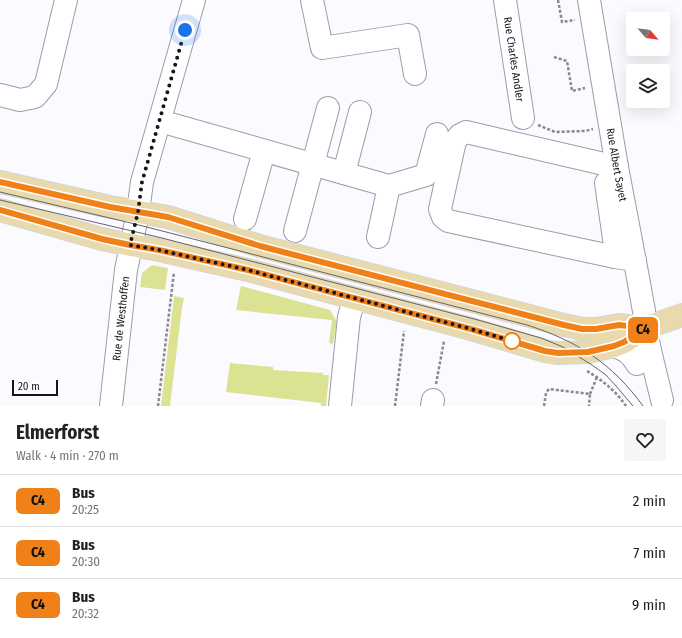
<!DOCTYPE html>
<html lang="en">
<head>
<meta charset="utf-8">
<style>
	:root { --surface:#fff; --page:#f6f6f6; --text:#222; --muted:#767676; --line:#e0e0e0 }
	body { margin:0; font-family:"Fira Sans Condensed",sans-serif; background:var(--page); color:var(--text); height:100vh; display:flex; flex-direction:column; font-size:15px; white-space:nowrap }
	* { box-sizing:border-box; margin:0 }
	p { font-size:13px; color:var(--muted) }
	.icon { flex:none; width:22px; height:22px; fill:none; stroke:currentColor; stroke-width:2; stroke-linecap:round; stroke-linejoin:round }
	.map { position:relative; height:406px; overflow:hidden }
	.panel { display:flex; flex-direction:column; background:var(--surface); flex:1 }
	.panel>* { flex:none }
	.badge { padding:0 8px; border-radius:6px; font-size:14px; line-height:26px }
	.needle { width:26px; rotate:118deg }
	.buttons { position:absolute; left:626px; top:12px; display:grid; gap:8px }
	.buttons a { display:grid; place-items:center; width:44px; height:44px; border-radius:4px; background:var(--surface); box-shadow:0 4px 16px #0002; font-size:20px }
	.scale { position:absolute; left:12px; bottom:10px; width:46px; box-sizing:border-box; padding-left:4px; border:2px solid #17141a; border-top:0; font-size:11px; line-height:14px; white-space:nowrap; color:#17141a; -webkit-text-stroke:3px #fff; paint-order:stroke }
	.you { position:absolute; width:20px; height:20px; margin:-10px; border:3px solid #fff; border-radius:50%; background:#1a73e8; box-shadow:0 0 0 6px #1a73e833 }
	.map>.badge { position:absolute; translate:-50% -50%; box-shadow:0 0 0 2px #fff }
	.round { display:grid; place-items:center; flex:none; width:42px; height:42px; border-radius:4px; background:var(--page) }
	.head { display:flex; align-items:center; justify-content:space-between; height:68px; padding:0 16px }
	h1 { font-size:19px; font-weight:700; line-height:30px }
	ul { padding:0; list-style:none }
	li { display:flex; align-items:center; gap:12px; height:52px; padding:0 16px; border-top:1px solid var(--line) }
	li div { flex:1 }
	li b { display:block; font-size:15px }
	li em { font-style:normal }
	li .badge { min-width:44px; font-weight:700; text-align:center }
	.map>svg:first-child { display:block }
	.green { fill:#dbe393 }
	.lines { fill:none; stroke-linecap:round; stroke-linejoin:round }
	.minor-casing { stroke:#a099ab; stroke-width:24 }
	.major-casing { stroke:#d5d5d6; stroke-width:24 }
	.path { stroke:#89878c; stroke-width:2.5; stroke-dasharray:3 2; stroke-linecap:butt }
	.minor { stroke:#fff; stroke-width:22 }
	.major { stroke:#e9daae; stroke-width:22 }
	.tram { stroke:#666469; stroke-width:1 }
	.line-casing { stroke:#fff; stroke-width:9 }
	.line { stroke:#f08118; stroke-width:6 }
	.walk { stroke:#17141a; stroke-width:4; stroke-dasharray:0 7.2 }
	.stop-dot { fill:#fff; stroke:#f08118; stroke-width:2 }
	.labels { text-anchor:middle; stroke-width:3.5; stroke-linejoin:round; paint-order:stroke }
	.street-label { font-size:11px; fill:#17141a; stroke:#fff }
</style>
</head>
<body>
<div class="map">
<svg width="682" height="406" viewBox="0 0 682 406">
	<rect width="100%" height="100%" fill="#fbfafe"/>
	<!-- green -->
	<path class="green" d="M152,265L168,268L165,290L140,287L142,273Z
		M241,286L330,310L337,322L333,344L329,343L332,320L236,310Z
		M174,296L184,298L182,307L170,406H161Z
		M230,363L273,367V370L323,373V375H329L326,406H321V403L226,392Z"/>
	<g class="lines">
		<defs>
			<g id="minor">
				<path d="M312,0L322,48L408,35L415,74"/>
				<path id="s1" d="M505,0L523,118"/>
				<path id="s2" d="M589,0L617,167L636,267L644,311L645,328L652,359L662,400"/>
				<path d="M0,95L20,100L35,97L46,84L66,0"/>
				<path d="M160,121L389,186L426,175L437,134"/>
				<path d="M617,167L466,132L460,135L455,141L440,209L443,217L448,221L615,257L635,260"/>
				<path d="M344,173L360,112"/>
				<path d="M606,183L615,246V257"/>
				<path d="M245,219L264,151"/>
				<path d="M295,231L328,108"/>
				<path d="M378,237L389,186"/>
				<path d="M614,346C626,350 630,353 637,364"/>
				<path id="s3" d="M111,406L126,270L138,212L142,182L194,0"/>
				<path d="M340,406L349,317L351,310L355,299"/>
				<path d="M432,406L433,400"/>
			</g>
			<path id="major" d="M0,182L110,207L168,217L260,246L564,325L583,329H596L619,325L645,328
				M0,210L102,239L131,245L159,250L248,270L471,329L545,351L557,353L588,352L614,346L624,342L645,328L682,315"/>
		</defs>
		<!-- minor casing -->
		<use href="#minor" class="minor-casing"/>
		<!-- major casing -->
		<use href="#major" class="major-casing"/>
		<!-- path -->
		<path class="path" d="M558,0L562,22L575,20
			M554,57L567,61L572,91L585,88
			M538,125L555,132L585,131L593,129
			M587,371C602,380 616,391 626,406
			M436,384L444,341
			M590,394L597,377
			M158,406L174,272
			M395,406L404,331
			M544,406L546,393L549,389L590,394L589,406"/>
		<!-- minor -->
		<use href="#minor" class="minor"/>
		<!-- major -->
		<use href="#major" class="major"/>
		<!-- tram -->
		<path class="tram" d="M0,192L135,224L527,325C577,341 612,363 643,406
			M0,200L162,238L478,320L541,338L563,347L592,365L606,375L616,386L633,406"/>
	</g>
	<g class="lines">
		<defs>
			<path id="line" d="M0,182L110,207L168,217L260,246L564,325L582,329H596L619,325L645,328L624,342L614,346L588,352L558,353L545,351L471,329L248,270L159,250L130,245L102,239L0,210"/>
		</defs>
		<!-- line casing -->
		<use href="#line" class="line-casing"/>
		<!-- line -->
		<use href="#line" class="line"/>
		<!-- walk -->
		<path class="walk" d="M185,30L142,182L138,212L130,245L159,250L248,270L471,329L512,341"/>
	</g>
	<!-- markers -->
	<circle class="stop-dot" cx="512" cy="341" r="8"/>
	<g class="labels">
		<!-- street labels -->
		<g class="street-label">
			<text dy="4" stroke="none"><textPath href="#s1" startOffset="60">Rue Charles Andler</textPath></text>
			<text dy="4" stroke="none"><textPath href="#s2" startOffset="167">Rue Albert Sayet</textPath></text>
			<text dy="4" stroke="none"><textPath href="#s3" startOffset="88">Rue de Westhoffen</textPath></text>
		</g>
	</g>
</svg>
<div class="buttons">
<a><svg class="needle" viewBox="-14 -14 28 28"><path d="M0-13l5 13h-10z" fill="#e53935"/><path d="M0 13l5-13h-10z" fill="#767676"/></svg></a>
<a><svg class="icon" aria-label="layers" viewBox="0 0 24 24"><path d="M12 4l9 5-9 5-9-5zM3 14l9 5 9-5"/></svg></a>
</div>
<div class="scale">20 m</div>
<div class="you" style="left:185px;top:30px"></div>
<b class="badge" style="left:643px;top:330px;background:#f08118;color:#111">C4</b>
</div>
<section class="panel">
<div class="head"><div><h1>Elmerforst</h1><p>Walk · 4 min · 270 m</p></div><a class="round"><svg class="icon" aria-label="heart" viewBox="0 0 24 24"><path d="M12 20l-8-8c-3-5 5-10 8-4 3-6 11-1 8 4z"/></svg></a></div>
<ul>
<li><span class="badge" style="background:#f08118;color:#111">C4</span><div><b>Bus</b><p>20:25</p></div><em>2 min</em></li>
<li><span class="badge" style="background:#f08118;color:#111">C4</span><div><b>Bus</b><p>20:30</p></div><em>7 min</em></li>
<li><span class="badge" style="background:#f08118;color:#111">C4</span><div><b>Bus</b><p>20:32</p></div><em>9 min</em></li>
</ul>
</section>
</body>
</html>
